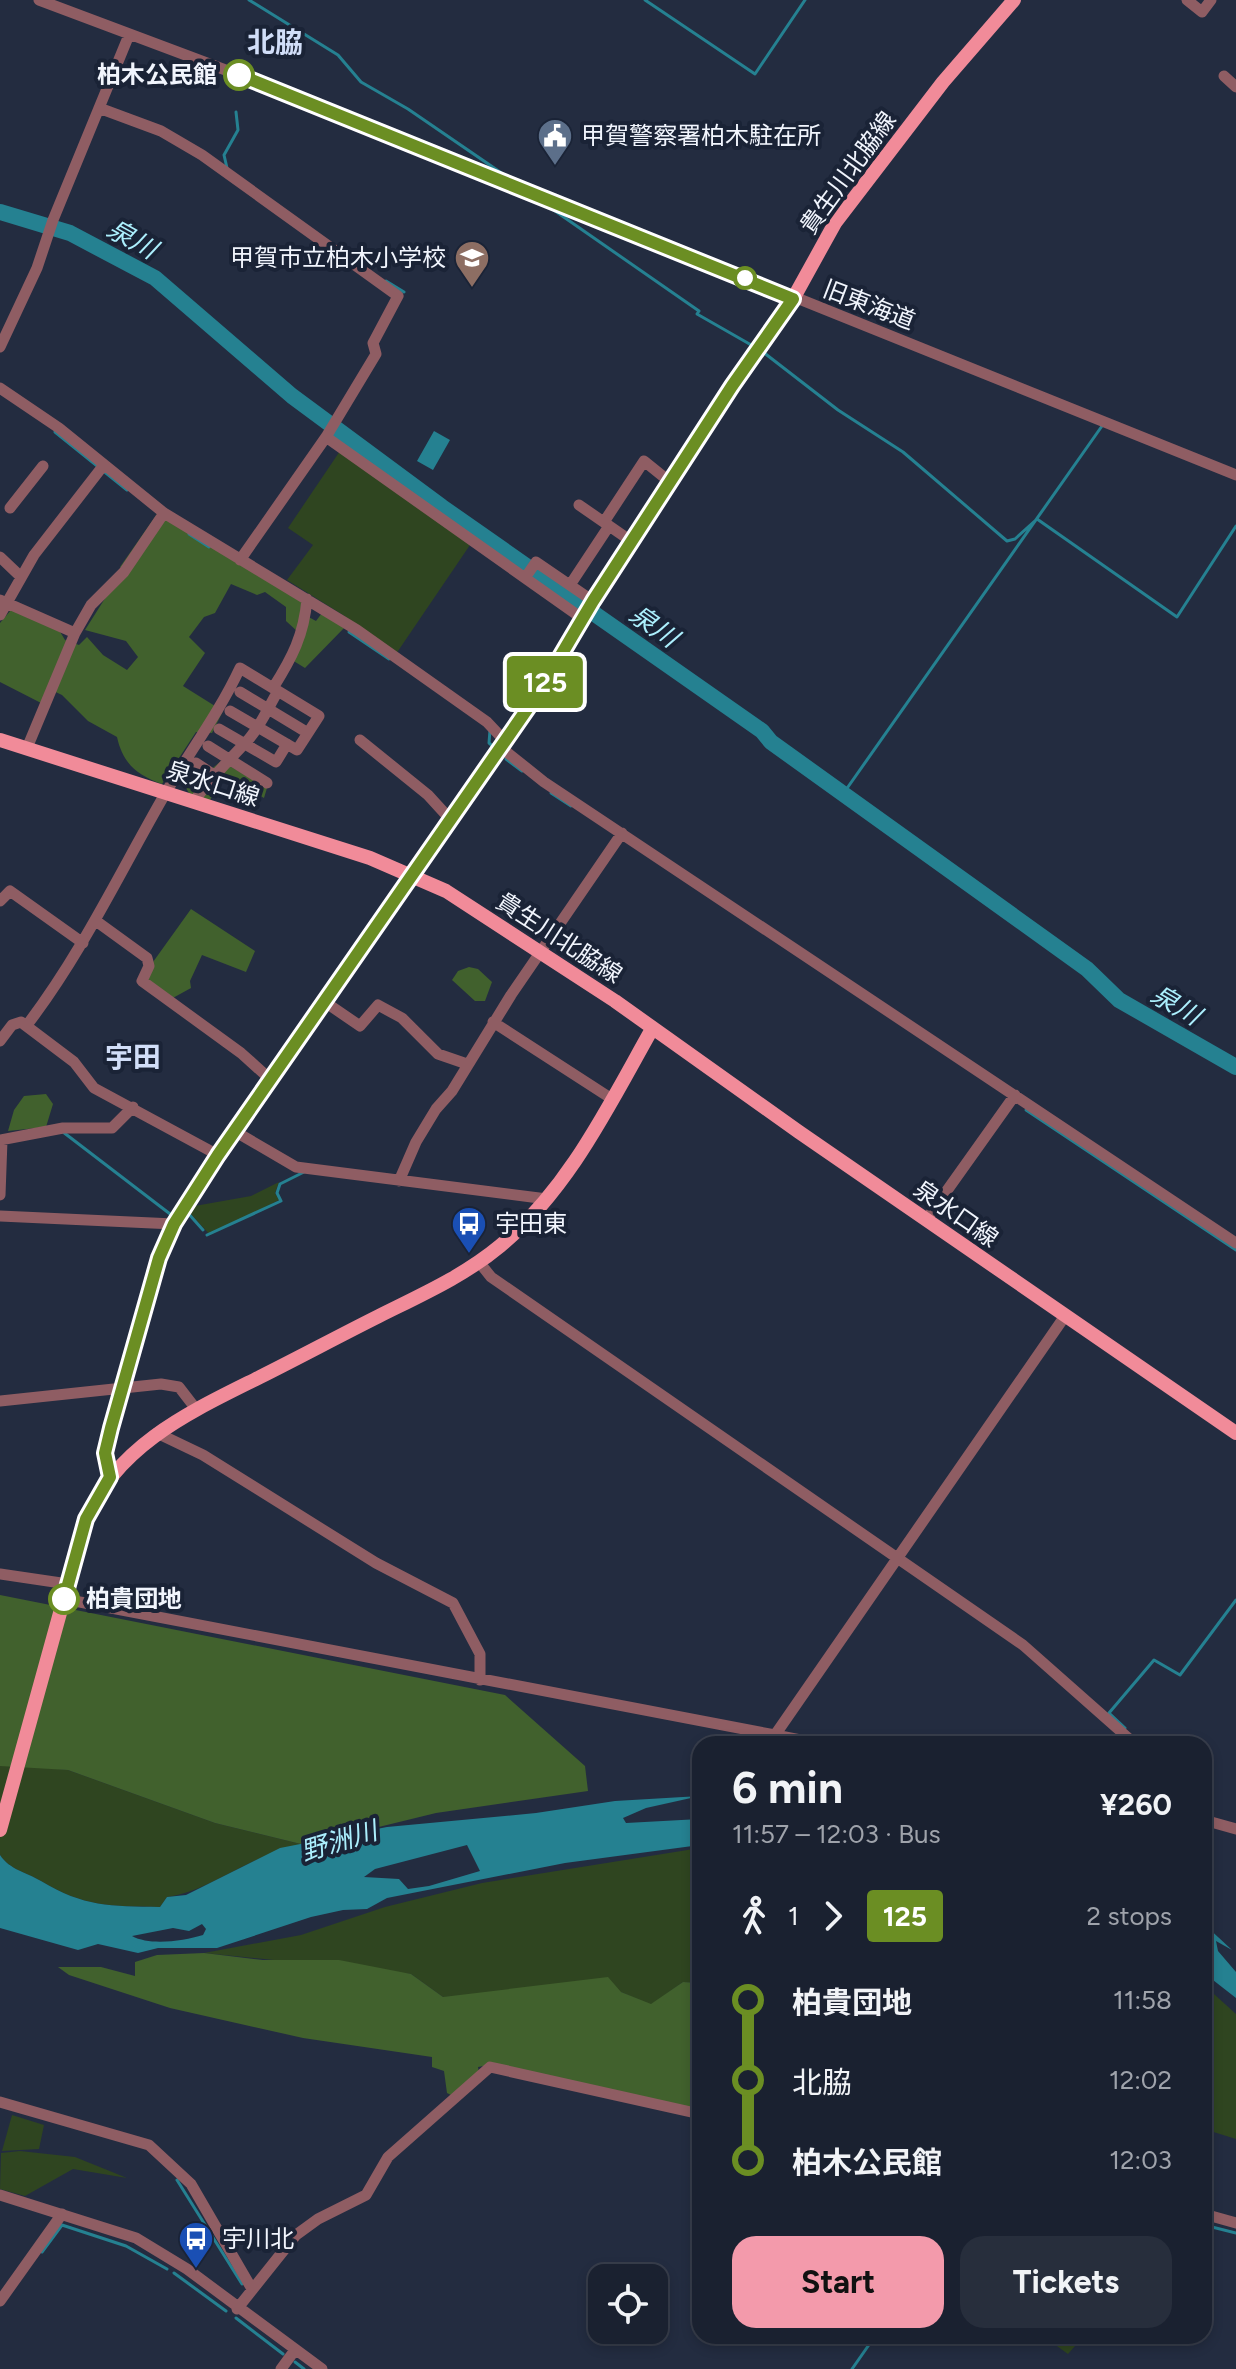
<!DOCTYPE html>
<html lang="en">
<head>
<meta charset="utf-8">
<style>
	:root { --surface:#1a2130; --page:#272e3c; --text:#f1f3f6; --muted:#9fa3ab; --line:#383e4c; --accent:#f39aab }
	body { margin:0; font-family:Figtree,"Noto Sans JP",sans-serif; background:var(--page); color:var(--text); height:100vh; display:flex; flex-direction:column; font-size:30px; white-space:nowrap }
	* { box-sizing:border-box; margin:0 }
	p { font-size:26px; color:var(--muted) }
	.icon { flex:none; width:44px; height:44px; fill:none; stroke:currentColor; stroke-width:2; stroke-linecap:round; stroke-linejoin:round }
	.map { position:relative; flex:1; overflow:hidden }
	.side { position:absolute; left:692px; top:1736px; width:520px; height:608px; display:flex; flex-direction:column; background:var(--surface); border-radius:24px; box-shadow:0 4px 12px #0003,0 0 0 2px var(--line) }
	.side>* { flex:none }
	.badge { padding:0 16px; border-radius:6px; font-size:28px; line-height:52px }
	.fabs { position:absolute; left:588px; top:2264px; display:grid; gap:16px }
	.fabs a { display:grid; place-items:center; width:80px; height:80px; border-radius:16px; background:var(--surface); box-shadow:0 4px 12px #0003,0 0 0 2px var(--line); font-size:40px }
	.map>.badge { position:absolute; translate:-50% -50%; box-shadow:0 0 0 4px #fff }
	.legs { display:flex; align-items:center; gap:12px; height:88px; padding:0 40px; font-size:26px }
	.legs p { margin-inline-start:auto }
	.head { display:flex; align-items:center; justify-content:space-between; height:136px; padding:0 40px }
	h1 { font-size:44px; font-weight:700; line-height:60px }
	.cta { display:flex; gap:16px; margin-top:auto; padding:16px 40px }
	.cta a { flex:1; height:92px; border-radius:24px; background:var(--accent); color:#111; font-size:32px; font-weight:700; line-height:92px; text-align:center }
	.cta a+a { background:var(--page); color:var(--text) }
	ul { padding:0 40px; list-style:none }
	li { display:flex; align-items:center; gap:28px; height:80px; font-size:30px }
	li i { display:grid; place-items:center; width:12px; height:100%; margin:0 10px; background:currentColor }
	li i::after { content:''; width:20px; height:20px; margin:-10px; border:6px solid; border-radius:50%; background:var(--surface) }
	li p { margin-inline-start:auto }
	li:first-child i { background:linear-gradient(#0000 50%,currentColor 0) }
	li:last-child i { background:linear-gradient(currentColor 50%,#0000 0) }
	.map>svg:first-child { display:block }
	.green { fill:#2f4520 }
	.forest { fill:#41612d }
	.water { fill:#258191; fill-rule:evenodd }
	.lines { fill:none; stroke-linecap:round; stroke-linejoin:round }
	.stream { stroke:#258191; stroke-width:3 }
	.river { stroke:#258191; stroke-width:16 }
	.minor { stroke:#8f5d63; stroke-width:11 }
	.major { stroke:#f18b99; stroke-width:14 }
	.line-1-casing { stroke:#fff; stroke-width:18 }
	.line-1 { stroke:#6b8e23; stroke-width:12 }
	.stop-1-dot { fill:#fff; stroke:#6b8e23; stroke-width:4 }
	.labels { text-anchor:middle; stroke-width:8; stroke-linejoin:round; paint-order:stroke }
	.stop-label { font-size:24px; font-weight:bold; fill:#f1f5fd; stroke:#1a2336; text-anchor:end }
	.poi-label { font-size:24px; fill:#f1f5fd; stroke:#1a2336; text-anchor:start }
	.street-label { font-size:24px; fill:#f1f5fd; stroke:#1a2336 }
	.water-label { font-size:26px; font-style:italic; fill:#aceffd; stroke:#1a2336 }
	.quarter-label { font-size:28px; font-weight:bold; fill:#d1def8; stroke:#1a2336 }
</style>
</head>
<body>
<div class="map">
<svg width="1236" height="2369" viewBox="0 0 1236 2369">
	<rect width="100%" height="100%" fill="#232c40"/>
	<!-- green -->
	<path class="green" d="M340,451L470,545L396,654L343,615L287,580L313,545L288,528Z
		M279,1182L275,1193L279,1200L210,1235L189,1212V1207L251,1196Z
		M8,1764L68,1770L215,1823L305,1845C253,1851 213,1891 167,1897L160,1907C110,1906 84,1907 41,1881C26,1872 10,1870 0,1855V1766Z
		M700,1848V1983L683,1982L651,2005L621,1992L443,1997L411,1974L204,1953L301,1935L385,1907L482,1883Z
		M1204,1985L1236,2014V2139L1204,2129Z
		M12,2115L44,2125L39,2149L2,2151Z
		M20,2151L75,2157L127,2178L73,2169L25,2196L0,2189L1,2153Z
		M1043,2336H1061L1075,2346L1068,2354Z"/>
	<!-- forest -->
	<path class="forest" d="M157,514L302,600L303,614L316,621L322,613L344,628L305,668L292,660L298,632L286,621V607L265,592L257,595L231,584L215,613L204,617L189,637L205,653L183,686L223,711L212,733L196,732L162,784C137,775 123,764 117,737L88,721L62,695L47,688L43,704L0,682V623L16,604L56,625L65,640L79,645L87,637L103,655L127,670L138,657L126,641L85,630L123,570L120,567Z
		M221,761L267,788L264,798L224,775L209,802L189,793L180,778L187,765L202,777Z
		M191,909L255,951L246,972L202,955L190,981L191,988L171,999L147,979L153,962Z
		M469,967L478,969L492,982L485,1001H475L452,980L458,971Z
		M46,1094L53,1104L46,1127L8,1131L14,1110L24,1096Z
		M0,1595L505,1695L585,1766L588,1791L436,1813L305,1845L215,1823L68,1770L0,1766Z
		M204,1953L263,1960H339L411,1974L443,1997L608,1977L621,1992L651,2004L683,1982L700,1983V2111L489,2065L478,2067L479,2073L451,2095L447,2093L444,2071L432,2067V2057L303,2038L170,2008L69,1975L58,1967H101L135,1976V1962L157,1955Z"/>
	<!-- water -->
	<path class="water" d="M434,431L450,440L433,470L417,461Z
		M700,1796L646,1808L623,1818L626,1823L700,1819V1845L565,1863L387,1898L367,1909L343,1910L311,1917L217,1948H158L138,1953L98,1944L78,1950L0,1928V1855C10,1870 26,1872 41,1881C84,1907 110,1906 160,1907L167,1897L186,1895L280,1848L387,1827L536,1813L615,1801ZM467,1845L480,1871L429,1886L408,1889L399,1879L364,1877L375,1869ZM202,1924L206,1929L203,1935C183,1941 150,1946 132,1936L173,1928L189,1931Z
		M1204,1924L1232,1950L1216,1941L1218,1951L1236,1972V1998L1204,1973Z"/>
	<g class="lines">
		<!-- stream -->
		<path class="stream" d="M249,0L338,55L361,82L408,109L519,185
			M645,0L755,74L805,0
			M227,168L224,155L238,130L236,112
			M545,204L699,311L697,314L753,346
			M386,281L404,292
			M763,352L838,410L903,452L1007,541L1015,539L1037,519
			M55,432L127,490
			M1037,519L1177,617L1236,526
			M189,534L209,547
			M349,632L389,659
			M490,730L489,743L495,748
			M506,759L522,771
			M551,793L571,806
			M843,794L1102,426
			M1026,1110L1236,1250
			M63,1132L174,1217
			M187,1212L203,1230
			M207,1235L281,1201L277,1193L280,1184L304,1172
			M1125,1728L1109,1713L1154,1660L1180,1675L1236,1600
			M177,2180L242,2284
			M1204,2225L1236,2233
			M42,2252L62,2225L126,2246L167,2269
			M174,2273L226,2311
			M236,2318L283,2354
			M295,2362L304,2369
			M852,2369L873,2339"/>
		<!-- river -->
		<path class="river" d="M0,212L70,233L155,278L292,396L442,507L762,731L771,742L1087,969L1119,1000L1236,1067"/>
		<!-- minor -->
		<path class="minor" d="M39,0L255,81L491,179L613,224L1236,475
			M1187,0L1202,12L1211,0
			M1224,76L1236,87
			M99,108L161,131L202,155L398,296L373,343L376,354L326,437L240,560
			M0,347L37,268L53,220L129,35
			M0,388L59,428L164,513L357,630L487,722L503,739
			M326,437L583,619
			M579,505L631,541
			M10,508L43,466
			M604,522L644,461L670,482
			M0,557L20,576
			M525,578L536,562L593,601
			M570,585L609,526
			M0,600L75,633
			M0,615L34,555L103,466
			M273,688C292,658 304,635 307,599
			M240,692L308,733
			M219,729L276,762L287,744
			M360,740L428,795L449,818
			M208,746L267,783
			M499,746L544,782L1236,1243
			M27,748L75,633L91,605L124,572L164,513
			M196,763L214,775
			M194,801C211,778 229,760 248,740C260,727 269,706 278,691
			M0,901L10,891L83,943
			M96,921L147,958L149,966L142,981L241,1053L271,1080
			M325,1002L360,1026L378,1005L402,1018L438,1054L467,1064
			M493,1022L612,1099
			M27,1025C82,953 120,872 165,794C190,751 219,713 240,668L319,716L297,750L230,711
			M0,1041L12,1025L21,1022L74,1062L94,1088L218,1155
			M236,1132L296,1167L547,1199
			M0,1140L63,1128H112L133,1107
			M399,1181L416,1142L436,1109L452,1091L511,995L622,833
			M0,1195L2,1140
			M0,1216L174,1224
			M926,1220L1015,1095
			M479,1262L491,1277L1023,1645L1135,1744
			M0,1401L161,1384L179,1387L196,1409
			M157,1433L203,1455L376,1563L453,1603L480,1654V1680
			M110,1477L105,1453L111,1428L159,1258L174,1224L412,873
			M0,1574L68,1584
			M64,1599L775,1735L1065,1316
			M775,1735L821,1744
			M1204,1820L1236,1829
			M0,2102L149,2145L191,2184L252,2289
			M0,2195L136,2238L187,2269L322,2369
			M1204,2214L1236,2223
			M0,2301L62,2214
			M237,2309L296,2235L318,2219L366,2195L388,2157L490,2067L700,2114
			M281,2369L295,2350"/>
		<!-- major -->
		<path class="major" d="M0,740L370,858L446,891L615,1001L799,1132L1236,1433
			M412,873L541,689L593,601L732,386L793,299L835,223L943,82L1014,0
			M0,1830L86,1519C118,1444 192,1411 260,1377C300,1357 339,1336 379,1316C421,1295 464,1276 500,1246C569,1189 609,1105 652,1029"/>
	</g>
	<g class="lines">
		<defs>
			<path id="line-1" d="M64,1599L86,1519L110,1477L105,1453L111,1428L159,1258L174,1224L218,1155L541,689L593,601L732,386L793,299L239,75"/>
		</defs>
		<!-- line-1 casing -->
		<use href="#line-1" class="line-1-casing"/>
		<!-- line-1 -->
		<use href="#line-1" class="line-1"/>
	</g>
	<!-- icons -->
	<defs>
		<symbol id="civic-pin" viewBox="-11 -11 22 30"><path d="M0 17L-7.5 6A9.5 9.5 0 1 1 7.5 6Z" fill="#5c6f8a" stroke="#1a2336"/><path d="M-.6-6.5H3V-4.5H.6V-3L4-1V1h2V6H-6V1h2V-1L-.6-3ZM-1.2 2.5V6h2.4V2.5Z" fill="#fff"/></symbol>
		<symbol id="school-pin" viewBox="-11 -11 22 30"><path d="M0 17L-7.5 6A9.5 9.5 0 1 1 7.5 6Z" fill="#8d6e63" stroke="#1a2336"/><path d="M0-5L7-2L0 1L-7-2ZM-4 1L0 2.5L4 1V4Q0 6-4 4Z" fill="#fff"/></symbol>
		<symbol id="bus-pin" viewBox="-11 -11 22 30"><path d="M0 17L-7.5 6A9.5 9.5 0 1 1 7.5 6Z" fill="#1a4fb4" stroke="#1a2336"/><path d="M-5-6H5V4H4V6H2V4H-2V6H-4V4H-5ZM-3.5-4V0h7V-4ZM-3.5 1.2v1.5H-2V1.2ZM2 1.2v1.5H3.5V1.2Z" fill="#fff"/></symbol>
	</defs>
	<g fill-rule="evenodd">
		<use href="#civic-pin" x="535" y="116" width="40" height="54"/>
		<use href="#school-pin" x="452" y="238" width="40" height="54"/>
		<use href="#bus-pin" x="449" y="1204" width="40" height="54"/>
		<use href="#bus-pin" x="176" y="2219" width="40" height="54"/>
	</g>
	<!-- markers -->
	<g class="stop-1-dot">
		<circle cx="239" cy="75" r="14"/>
		<circle cx="745" cy="278" r="10"/>
		<circle cx="64" cy="1599" r="14"/>
	</g>
	<g class="labels">
		<!-- stop labels -->
		<g class="stop-label">
			<text x="217" y="83">柏木公民館</text>
			<text x="86" y="1607" text-anchor="start">柏貴団地</text>
		</g>
		<!-- poi labels -->
		<g class="poi-label">
			<text x="581" y="144">甲賀警察署柏木駐在所</text>
			<text x="446" y="266" text-anchor="end">甲賀市立柏木小学校</text>
			<text x="495" y="1232">宇田東</text>
			<text x="222" y="2247">宇川北</text>
		</g>
		<!-- street labels -->
		<g class="street-label">
			<text transform="translate(848 173) rotate(-54)" y="8">貴生川北脇線</text>
			<text transform="translate(869 305) rotate(21)" y="8">旧東海道</text>
			<text transform="translate(213 784) rotate(18)" y="8">泉水口線</text>
			<text transform="translate(559 938) rotate(33)" y="8">貴生川北脇線</text>
			<text transform="translate(956 1214) rotate(35)" y="8">泉水口線</text>
		</g>
		<!-- water labels -->
		<g class="water-label">
			<text transform="translate(132 239) rotate(29)" y="9">泉川</text>
			<text transform="translate(654 626) rotate(35)" y="9">泉川</text>
			<text transform="translate(1176 1005) rotate(30)" y="9">泉川</text>
			<text transform="translate(339 1841) rotate(-17)" y="9">野洲川</text>
		</g>
		<!-- quarter labels -->
		<g class="quarter-label">
			<text x="275" y="52">北脇</text>
			<text x="133" y="1067">宇田</text>
		</g>
	</g>
</svg>
<div class="fabs">
<a><svg class="icon" aria-label="locate" viewBox="0 0 24 24"><circle cx="12" cy="12" r="6"/><path d="M12 2v4M12 18v4M2 12h4M18 12h4"/></svg></a>
</div>
<b class="badge" style="left:545px;top:682px;background:#6b8e23;color:#fff">125</b>
<section class="side">
<div class="head"><div><h1>6 min</h1><p>11:57 – 12:03 · Bus</p></div><b>¥260</b></div>
<div class="legs"><svg class="icon" aria-label="walk" viewBox="0 0 24 24"><circle cx="13" cy="4" r="2"/><path d="M13 8l-2 6 4 7M11 14l-3 7M7 12l3-4h3l4 4"/></svg>1<svg class="icon" aria-label="forward" viewBox="0 0 24 24"><path d="M9 5l7 7-7 7"/></svg><b class="badge" style="background:#6b8e23;color:#fff">125</b><p>2 stops</p></div>
<ul>
<li><i style="color:#6b8e23"></i><b>柏貴団地</b><p>11:58</p></li>
<li><i style="color:#6b8e23"></i><span>北脇</span><p>12:02</p></li>
<li><i style="color:#6b8e23"></i><b>柏木公民館</b><p>12:03</p></li>
</ul>
<div class="cta"><a>Start</a><a>Tickets</a></div>
</section>
</div>
</body>
</html>
